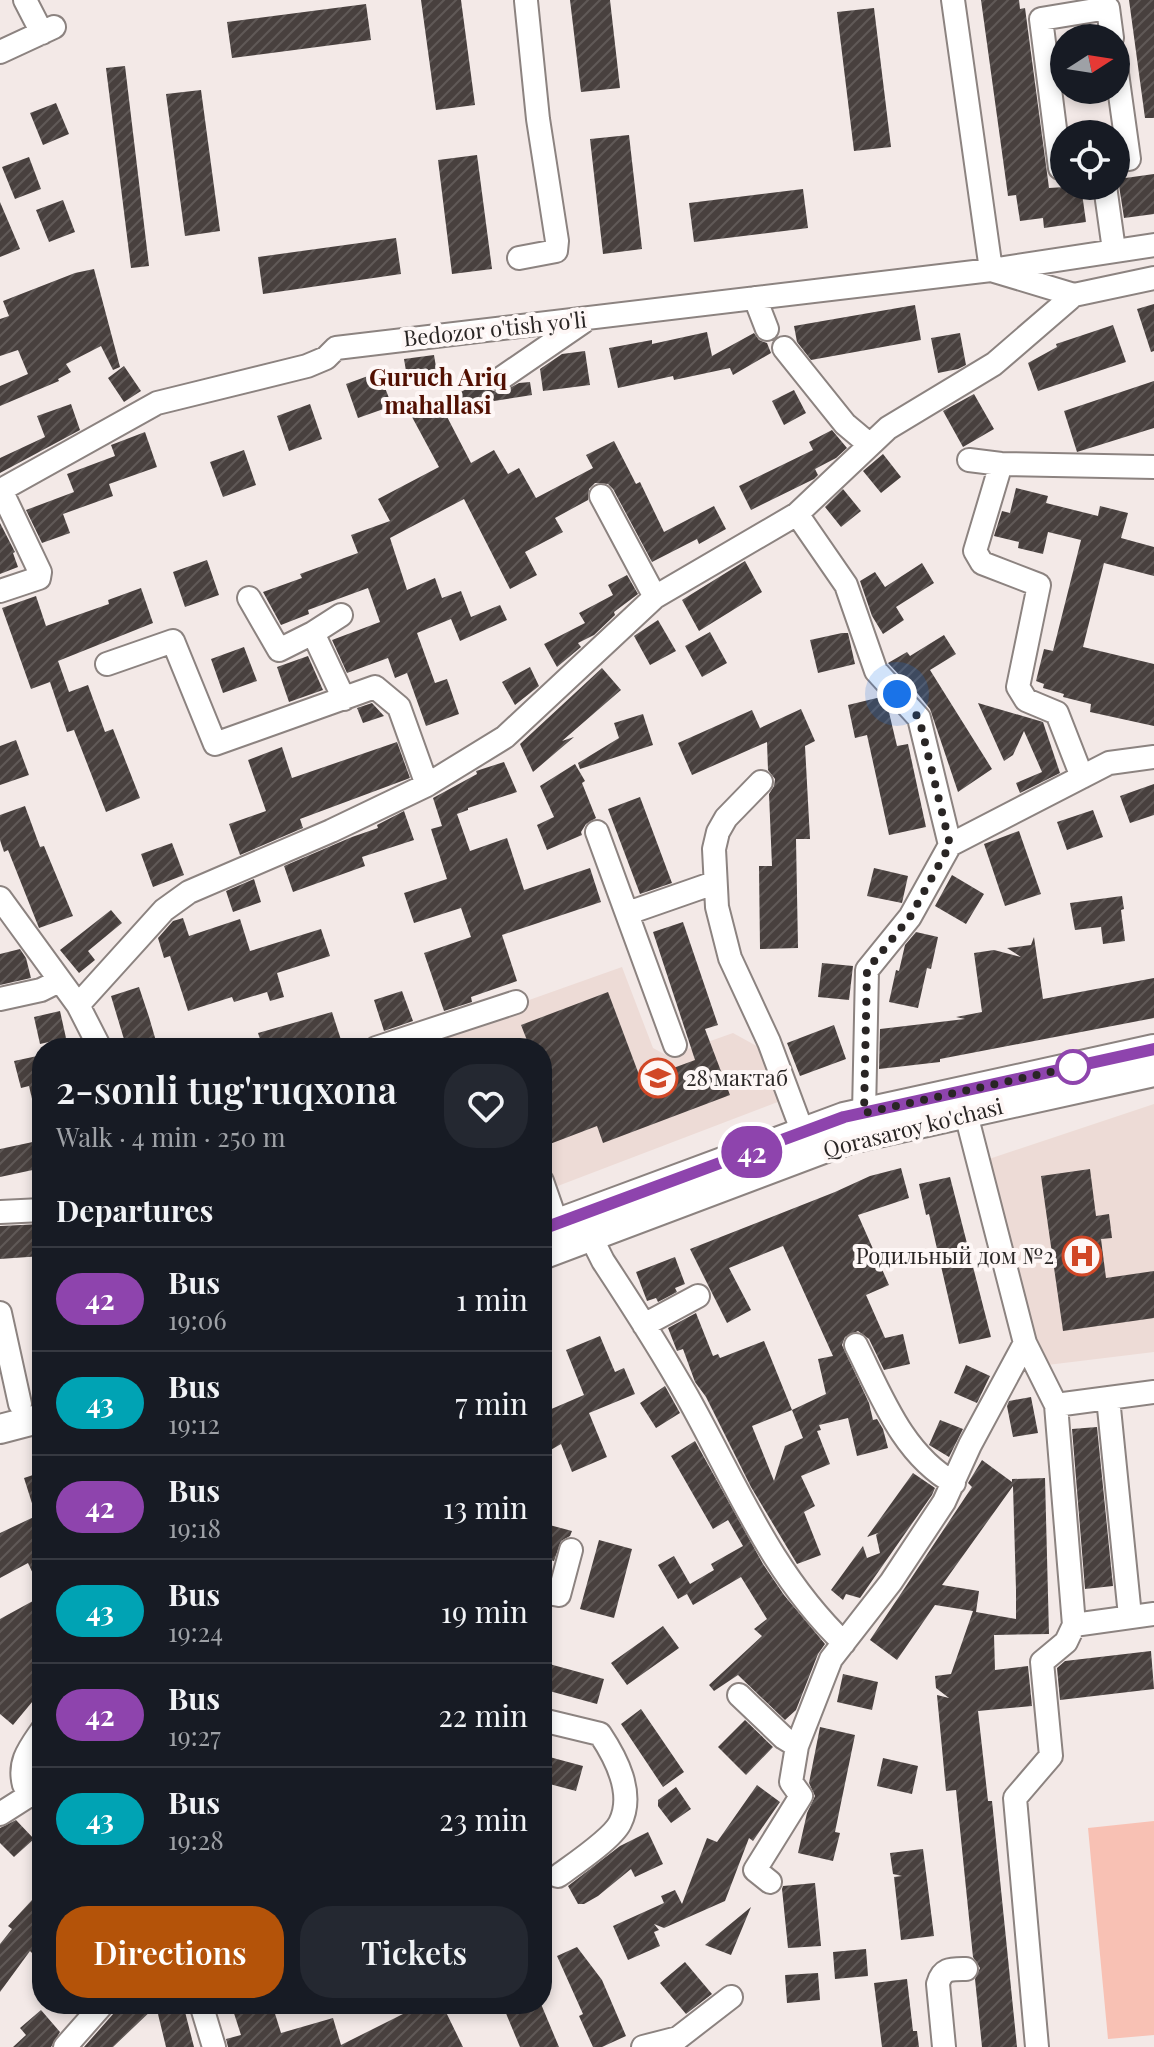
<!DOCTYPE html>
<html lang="en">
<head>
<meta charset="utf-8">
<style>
	:root { --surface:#171b24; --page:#242831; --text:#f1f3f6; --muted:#9ea1a6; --line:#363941; --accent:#b45309 }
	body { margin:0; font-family:"Playfair Display",serif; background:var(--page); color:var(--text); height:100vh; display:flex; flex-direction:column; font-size:30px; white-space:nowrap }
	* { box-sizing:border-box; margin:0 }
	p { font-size:26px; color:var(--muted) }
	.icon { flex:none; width:44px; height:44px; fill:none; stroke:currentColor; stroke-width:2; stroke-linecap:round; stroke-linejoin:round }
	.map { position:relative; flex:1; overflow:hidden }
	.details { position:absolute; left:32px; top:1038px; width:520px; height:976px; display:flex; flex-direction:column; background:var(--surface); border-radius:32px; box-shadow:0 4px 12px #0003 }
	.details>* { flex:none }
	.badge { padding:0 16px; border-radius:26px; font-size:28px; line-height:52px }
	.needle { width:52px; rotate:78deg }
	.tools { position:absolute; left:1050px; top:24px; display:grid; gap:16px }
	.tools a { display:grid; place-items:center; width:80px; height:80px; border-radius:50%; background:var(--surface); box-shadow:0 4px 12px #0003; font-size:40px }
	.you { position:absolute; width:40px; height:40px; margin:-20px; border:6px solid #fff; border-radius:50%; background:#1a73e8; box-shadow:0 0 0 12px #1a73e833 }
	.map>.badge { position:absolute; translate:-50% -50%; box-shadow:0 0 0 4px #fff }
	h2 { padding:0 24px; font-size:30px; line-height:72px }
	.round { display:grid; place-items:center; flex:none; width:84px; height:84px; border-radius:32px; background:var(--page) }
	.overview { display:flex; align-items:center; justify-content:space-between; height:136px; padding:0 24px }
	h1 { font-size:38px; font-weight:600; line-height:60px }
	.action { display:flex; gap:16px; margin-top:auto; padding:16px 24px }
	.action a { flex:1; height:92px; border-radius:32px; background:var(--accent); color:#fff; font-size:32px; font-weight:600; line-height:92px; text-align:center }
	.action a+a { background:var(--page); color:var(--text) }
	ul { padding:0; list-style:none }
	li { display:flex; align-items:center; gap:24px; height:104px; padding:0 24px; border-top:2px solid var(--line) }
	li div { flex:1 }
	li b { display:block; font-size:30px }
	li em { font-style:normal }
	li .badge { min-width:88px; font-weight:700; text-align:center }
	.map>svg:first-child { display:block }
	.built { fill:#eddbd6 }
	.park { fill:#f8c1b4 }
	.building { fill:url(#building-hatch); fill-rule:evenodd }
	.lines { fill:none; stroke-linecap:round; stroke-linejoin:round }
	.minor-casing { stroke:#8c8380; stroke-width:26 }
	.major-casing { stroke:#8c8380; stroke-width:32 }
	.minor { stroke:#fff; stroke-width:22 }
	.major { stroke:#fff; stroke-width:28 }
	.line-casing { stroke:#fff; stroke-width:18 }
	.line { stroke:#8e44ad; stroke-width:12 }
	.walk { stroke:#292524; stroke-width:8; stroke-dasharray:0 14.4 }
	.stop-dot { fill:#fff; stroke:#8e44ad; stroke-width:4 }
	.labels { text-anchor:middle; stroke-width:8; stroke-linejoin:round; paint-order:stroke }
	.street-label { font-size:22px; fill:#292524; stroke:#fef7f6 }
	.poi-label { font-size:22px; fill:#292524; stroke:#fef7f6; text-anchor:start }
	.neighbourhood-label { font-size:24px; font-weight:bold; fill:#521002; stroke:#fef7f6 }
</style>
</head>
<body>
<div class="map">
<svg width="1154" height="2047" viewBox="0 0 1154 2047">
	<defs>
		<pattern id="building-hatch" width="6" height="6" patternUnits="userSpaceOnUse" patternTransform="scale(2)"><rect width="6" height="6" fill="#48403e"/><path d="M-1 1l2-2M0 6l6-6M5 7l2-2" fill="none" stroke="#605957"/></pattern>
	</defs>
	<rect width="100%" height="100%" fill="#f3e9e7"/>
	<!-- built -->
	<path class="built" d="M622,967L653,1048L668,1056L733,1033L762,1049L783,1100L542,1192V1048H394Z
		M1154,1104V1352L1039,1366L986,1160Z"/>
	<!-- park -->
	<path class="park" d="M1154,1821V2035L1108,2039L1088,1828Z"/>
	<!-- building -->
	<path class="building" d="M421,0H461L475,105L436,110Z
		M570,0H610L620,88L581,92Z
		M981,0H1019L1020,9L1025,8L1049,188L1081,186L1086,222L1044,228L1043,218L1020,221L1016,195L1008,196Z
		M1129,0H1154V118H1145Z
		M366,4L371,40L232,58L227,22Z
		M874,8L891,147L854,151L837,12Z
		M125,66L149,266L131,268L106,68Z
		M201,90L220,231L185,236L166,94Z
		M56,103L69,134L43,145L30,113Z
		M629,135L642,249L603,254L590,139Z
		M477,155L492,269L452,274L438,160Z
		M29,157L41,189L15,199L2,167Z
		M1154,174V214L1124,218L1118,179Z
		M803,189L808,228L694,242L689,203Z
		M63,200L75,232L49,242L36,210Z
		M0,202L20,249L0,257Z
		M396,238L401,274L263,294L258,257Z
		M94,269L120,367L113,370L101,346L66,364L71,372L58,379L59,381L0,406V386L28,374L18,350L0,356V319L9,316L3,301L75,273Z
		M1154,304V351L1151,352L1137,309Z
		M915,305L921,340L811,360L797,342L794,326Z
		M1113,325L1126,362L1038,391L1028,363L1057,347L1056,344Z
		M707,332L712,356L754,333L759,340L767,343L771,353L733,375L730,368L674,380L673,376L618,388L609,348L652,340V344Z
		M960,333L966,365L958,369L938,373L931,338Z
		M585,351L590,385L543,391L540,369L562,354Z
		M434,355L438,379L408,383L404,359Z
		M124,366L141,391L124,402L108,378Z
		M379,372L392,406L358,418L346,384Z
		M484,380L485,388L500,393L519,383L530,382L532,395L443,409L471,463L494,450L508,474L519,468L536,498L593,468L586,455L614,441L636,484L640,482L664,532L714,506L726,529L699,544L697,539L652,562L613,489L608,484L595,483L589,489L588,500L555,518L563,532L525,552L537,575L510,589L464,499L390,538L407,590L435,578L442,598L461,591L471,617L500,605L507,620L460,641L451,619L417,633L435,683L447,679L459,714L426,726L407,673L395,678L388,658L347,673L332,640L380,622L368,588L308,610L309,614L281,625L263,592L302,578L300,574L358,553L351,535L390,521L378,499L439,467L412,417Z
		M1154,381V428L1077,452L1064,411Z
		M794,390L806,413L784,425L772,401Z
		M974,394L994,429L963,447L943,411Z
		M71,404L80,430L0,473V458L45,437L37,416Z
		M310,404L322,439L289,451L277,416Z
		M832,430L847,448L836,458L815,469L818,475L814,479L751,510L739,486L813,450L809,442Z
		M145,432L157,467L109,484L113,496L63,514L70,533L42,543L26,510L74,492L67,474L115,456L111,445Z
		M244,450L256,485L223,497L210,462Z
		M883,454L901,477L881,493L863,471Z
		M1016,488L1048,496L1046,503L1098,516L1100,506L1128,513L1121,538L1154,547V576L1104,563L1083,647L1154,664V726L1090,712L1091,704L1063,697L1064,694L1043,688L1044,684L1036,681L1044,649L1053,651L1081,540L1048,532L1043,554L1018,548L1019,542L994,536L1002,511L1010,513Z
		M843,489L861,511L841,527L825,507Z
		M0,523L15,552L13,553L18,567L0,574Z
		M207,560L219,595L185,607L173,572Z
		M745,561L762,592L699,631L682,600Z
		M922,563L934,583L896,607L904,620L883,634L872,616L860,581L875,572L885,587Z
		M627,575L638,594L614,612L615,615L594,635L578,643L581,647L557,667L544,644L585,623L579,613L613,595L608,585Z
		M141,588L153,623L58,661L69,692L88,685L105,732L113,729L140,798L106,812L74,730L67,732L50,682L31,689L2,608L36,596L46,626L109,604L108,600Z
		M658,620L676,651L650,665L634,636Z
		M710,632L727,663L702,677L685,646Z
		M842,633H848L855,664L818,673L810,640Z
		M944,635L956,654L930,670L992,769L958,792L930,709L906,679L904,680L888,663L907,652L910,656Z
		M244,647L257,681L223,693L211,659Z
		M308,656L323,690L289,702L277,667Z
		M530,667L539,686L515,705L502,682Z
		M602,668L621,690L562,741L574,737L533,772L520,744Z
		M881,697L887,704L897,746L908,744L926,827L889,835L867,735L855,738L848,705Z
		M372,703L384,716L363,723L357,708Z
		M978,703L1043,722L1060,773L1020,793L1016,783L1042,772L1024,731L1013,755L1004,761Z
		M801,709L815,741L805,746L810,839H796L798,948L760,949L759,866H772L769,794L774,786L775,779L768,770L767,742L692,775L678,743L752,710L760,728Z
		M643,714L653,745L580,769L578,763L619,738L614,723Z
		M16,740L29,775L0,785V746Z
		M397,742L410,778L300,819L303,828L240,855L229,824L266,811L248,760L282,747L292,778Z
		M504,762L517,792L468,808V810L457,814L470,851L507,838L524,890L590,868L601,902L502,935L517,981L471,997L472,1002L444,1011L424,953L471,937L461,908L414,923L404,893L447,879L431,829L442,826L433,798L477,774L476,771Z
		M575,764L585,781L582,783L596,818L586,824L581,832L582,835L547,850L537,825L554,817L540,786Z
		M1154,784V815L1130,823L1120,796Z
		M640,797L672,883L640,894L608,809Z
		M25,806L40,847L44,846L73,916L39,928L8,850L4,852L0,840V815Z
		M1093,810L1103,837L1067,850L1057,822Z
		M404,811L414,840L362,857L365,866L293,892L284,866L352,837L378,828L377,825Z
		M1019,831L1041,894L1005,906L984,844Z
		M172,843L184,875L153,887L141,854Z
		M874,868L908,876L902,903L867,896Z
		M952,875L984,894L966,924L935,906Z
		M254,879L261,902L233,912L226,891Z
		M1122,896L1124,909L1121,910L1125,941L1103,944L1101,927L1075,930L1070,903Z
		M111,910L122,923L88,951L95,960L79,973L60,950Z
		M183,918L189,936L240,919L250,951L321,929L330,956L277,973L284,997L270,1001L267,992L234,1002L232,997L188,1011L170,956L164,958L158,938L173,921Z
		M683,922L718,1025L705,1029L730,1095L603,1143L597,1126L542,1147V1102L549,1099L542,1080V1048H530L521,1025L608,992L641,1080L695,1060L653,932Z
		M916,932L938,937L931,969L927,968L918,1008L889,1002L896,970L899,971L905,945Z
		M1034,937L1043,999L1154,978V1018L940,1059V1062L879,1069L880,1029L965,1019L956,1017L982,1012L974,953L994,950L1021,957L1007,948L1031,945Z
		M20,949L26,958L31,978L0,985V954Z
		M822,963L853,966L849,1000L818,997Z
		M139,987L149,1017L158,1048H127L123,1036L111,996Z
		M402,991L413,1021L384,1031L374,1000Z
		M60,1011L66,1038L40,1044L34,1017Z
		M332,1012L342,1043L326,1048H263L258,1033Z
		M834,1025L846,1059L800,1076L787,1043Z
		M42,1055V1115L36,1116L29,1086L21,1088L14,1061Z
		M42,1140V1168L0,1177V1149Z
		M901,1168L909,1198L858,1215L889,1285L866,1295L885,1338L903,1334L910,1364L884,1370L869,1339L858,1331L845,1337L842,1345L869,1403L873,1420L877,1419L883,1429L888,1448L857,1456L848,1418L819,1425L821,1430L817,1431L830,1464L801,1476L815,1506L804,1512L821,1555L797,1564L751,1487L706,1397L695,1382L683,1349L677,1351L668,1328L696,1313L713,1356L718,1354L720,1358L764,1341L792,1410L826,1394L818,1359L833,1356L783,1246L729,1268L751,1310L727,1323L690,1249L835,1192L870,1176ZM792,1410L803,1438L785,1446L774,1481L752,1426Z
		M1090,1169L1096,1216L1109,1214L1112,1238L1101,1239L1106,1278L1154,1271V1318L1063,1331L1041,1176Z
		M950,1177L991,1337L959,1344L929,1214L926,1215L919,1184Z
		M42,1224V1256L0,1259V1226Z
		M675,1257L685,1284L675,1288L677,1292L658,1302L656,1298L647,1301L636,1272Z
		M600,1336L615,1372L624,1368L635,1394L589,1413L607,1457L572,1472L561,1444L542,1455V1413L584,1395L566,1350Z
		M966,1365L990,1376L977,1403L954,1393Z
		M665,1386L680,1413L656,1428L640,1403Z
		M1031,1397L1038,1433L1013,1437L1007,1406L1009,1401Z
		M940,1420L963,1429L949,1457L929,1445Z
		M1097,1427L1113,1586L1085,1589L1072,1429Z
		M695,1441L763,1564L784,1595L825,1644L818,1654L796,1710L785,1720L738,1675L714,1691L709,1685L762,1636L754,1629L767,1619L741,1577L693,1605L687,1594L678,1599L658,1565L674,1556L690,1584L714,1570L711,1564L743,1546L728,1520L713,1529L671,1456Z
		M982,1460L1012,1482V1479L1045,1478L1049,1634L994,1635L995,1670L1028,1666L1032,1706L978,1711L988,1801H992L1017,2047H982L975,1979L980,1968L973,1957L956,1790L946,1791L937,1695L949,1698L936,1688L935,1676L951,1674L973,1611L935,1605L897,1660L870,1640L972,1487L968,1483ZM1013,1486L1016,1590V1619L976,1612L979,1591L942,1585Z
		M42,1472V1593L28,1563L0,1578V1533L36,1516L24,1478Z
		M913,1473L935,1488L932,1495L860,1598L846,1594L843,1600L831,1590L863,1546L867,1558L880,1553L876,1535L878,1533L867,1537Z
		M542,1523L572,1531L570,1536L561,1541L554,1561L542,1558Z
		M599,1540L632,1549L614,1618L580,1609Z
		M42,1596V1690L13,1725L0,1714V1619Z
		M663,1626L679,1648L627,1685L611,1663Z
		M1151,1651L1154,1689L1060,1700L1057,1668L1065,1661Z
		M542,1662L604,1679L597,1704L542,1689Z
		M843,1674L878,1682L872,1710L837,1702Z
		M641,1709L684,1772L663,1787L621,1724Z
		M745,1720L773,1747L746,1775L718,1747Z
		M820,1727L855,1735L835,1832L840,1833L833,1861L798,1853L807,1813L815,1796L809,1783Z
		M542,1755L583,1766L576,1791L542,1782Z
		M883,1758L918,1766L912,1794L877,1786Z
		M757,1785L780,1802L753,1841L749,1838L725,1901L664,1928L654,1924L659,1930L654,1932L660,1946L628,1960L613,1926L664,1903L661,1896L675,1890L682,1904L707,1838L717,1842Z
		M676,1787L691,1809L671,1823L658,1806V1800Z
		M16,1820L34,1839L14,1857L0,1843V1828Z
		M648,1832L663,1864L635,1877L631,1869L598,1896L584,1904H578L568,1886L620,1846Z
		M923,1849L934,1936L901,1940L894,1877L902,1876L893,1874L890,1853Z
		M815,1883L821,1946L788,1948L782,1889L783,1886Z
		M32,1900L42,1909V1940L32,1953L30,1951L0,1992V1944L12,1929L8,1926Z
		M751,1907L731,1955L705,1945Z
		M577,1947L602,1980L626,2036L602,2047H593L579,2016L583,2014L557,1956Z
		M866,1949L868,1976L835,1979L833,1952Z
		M685,1962L712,1994L686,2014L660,1983Z
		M818,1973L820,2000L787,2003L785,1975Z
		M907,1979L913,2031H917L919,2047H882L874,1983Z
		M117,2004H183L194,2047H166L156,2006L113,2047H84L114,2013Z
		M231,2004H272L281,2033L333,2018L341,2045L405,2013L403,2009L413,2004H442L463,2047H228L226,2039L241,2035Z
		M502,2004H541L559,2047H520Z
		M41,2010L60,2032L51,2047H13L26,2035L20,2028Z"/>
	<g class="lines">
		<defs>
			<path id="minor" d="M25,0L42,33
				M953,0L991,270L1074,295
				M0,52L54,27
				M1116,66L1129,159L1116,161
				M1064,168H1060L1041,19L1108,8L1112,38
				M1105,186L1114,250
				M519,258L556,251L557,241L538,119L526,1
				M755,298L767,329
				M784,348L845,424L870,445
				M500,379L583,322
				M969,460L1001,464L1154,467
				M1001,464L975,551L982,563L1039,585L1018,687L1026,700L1057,713L1082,777
				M601,496L655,597
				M797,514L846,585L876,671L919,718L950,845
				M0,591L39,578L40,572L1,490L157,403L307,366L326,358L336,348L991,270L1154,245
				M249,598L279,650L313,633L344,699
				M313,633L341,615
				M107,664L173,641L215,744L375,687L399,707L427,785
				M761,782L726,818L718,832L714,849L717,907L730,958L769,1042L803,1133
				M597,832L675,1045
				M0,898L78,1005L100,1048
				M628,913L714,883
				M0,999L41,990L59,981
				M78,1005L164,910L189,892L331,831L427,785L505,737L655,597L797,514L888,428L994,364L1074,295L1154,278
				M376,1048L516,1002
				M864,1113L867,970L910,917L950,845L1109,763L1154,757
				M966,1114L1025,1343L1056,1405L1074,1625L1154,1614
				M542,1181L557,1224
				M0,1212L42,1210
				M591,1237L603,1261C632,1305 661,1350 687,1396C736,1483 770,1572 844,1643
				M0,1313L20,1404
				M644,1325L698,1296
				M856,1345C881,1395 903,1455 954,1483
				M1108,1398L1130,1616
				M1056,1405L1154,1392
				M542,1592L559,1595L571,1550
				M739,1695L784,1738L797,1746
				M542,1720L600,1734C616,1758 635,1793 620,1823C612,1839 573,1865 558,1876
				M42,1730C29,1749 18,1762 24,1785L42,1799
				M0,1814L33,1793
				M770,1882L755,1870L801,1796L791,1782L797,1746L831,1659L891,1582L944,1502L970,1445L1025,1343
				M201,2004L214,2047
				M65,2047L103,2004
				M643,2047L678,2038L731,1997
				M944,2047L938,1984C942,1968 951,1969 966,1969
				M1037,2047L1015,1798L1051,1756L1042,1662L1066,1642L1074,1625"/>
			<path id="major" d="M542,1229L844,1117L1154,1049
				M542,1255L850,1139L1154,1072
				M0,1429L42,1418"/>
		</defs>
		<!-- minor casing -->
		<use href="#minor" class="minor-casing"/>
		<!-- major casing -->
		<use href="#major" class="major-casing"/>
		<!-- minor -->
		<use href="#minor" class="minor"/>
		<!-- major -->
		<use href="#major" class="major"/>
	</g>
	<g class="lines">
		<defs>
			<path id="line" d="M542,1229L844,1117L1154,1049"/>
		</defs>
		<!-- line casing -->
		<use href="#line" class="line-casing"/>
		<!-- line -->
		<use href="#line" class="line"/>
		<!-- walk -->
		<path class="walk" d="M897,694L919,718L950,845L910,917L867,970L864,1113L1073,1067"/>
	</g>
	<!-- icons -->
	<defs>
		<symbol id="school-ring" viewBox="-11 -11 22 22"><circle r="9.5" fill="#fef7f6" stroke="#d14726" stroke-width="1.5"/><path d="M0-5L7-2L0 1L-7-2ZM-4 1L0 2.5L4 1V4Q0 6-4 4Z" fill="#d14726"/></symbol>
		<symbol id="hospital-ring" viewBox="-11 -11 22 22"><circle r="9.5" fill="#fef7f6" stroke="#d14726" stroke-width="1.5"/><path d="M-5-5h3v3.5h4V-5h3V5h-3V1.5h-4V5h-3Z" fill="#d14726"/></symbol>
	</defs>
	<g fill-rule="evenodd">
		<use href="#school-ring" x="636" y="1056" width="44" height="44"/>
		<use href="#hospital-ring" x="1060" y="1234" width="44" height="44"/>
	</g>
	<!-- markers -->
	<circle class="stop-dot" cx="1073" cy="1067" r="16"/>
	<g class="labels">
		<!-- street labels -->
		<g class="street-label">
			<text transform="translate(495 329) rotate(-6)" y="8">Bedozor o'tish yo'li</text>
			<text transform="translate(913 1128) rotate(-14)" y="8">Qorasaroy ko'chasi</text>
		</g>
		<!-- poi labels -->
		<g class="poi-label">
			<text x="686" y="1086">28 мактаб</text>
			<text x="1054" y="1264" text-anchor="end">Родильный дом №2</text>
		</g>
		<!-- neighbourhood labels -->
		<g class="neighbourhood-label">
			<text x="438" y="386">Guruch Ariq<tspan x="438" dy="28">mahallasi</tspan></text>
		</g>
	</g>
</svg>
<div class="tools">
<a><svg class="needle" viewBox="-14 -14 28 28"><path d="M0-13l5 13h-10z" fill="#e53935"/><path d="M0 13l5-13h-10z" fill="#9ea1a6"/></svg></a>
<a><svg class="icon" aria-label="locate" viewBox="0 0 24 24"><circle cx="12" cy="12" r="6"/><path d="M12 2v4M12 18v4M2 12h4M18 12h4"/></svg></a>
</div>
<div class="you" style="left:897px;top:694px"></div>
<b class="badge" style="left:752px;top:1152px;background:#8e44ad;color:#fff">42</b>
<section class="details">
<div class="overview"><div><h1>2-sonli tug'ruqxona</h1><p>Walk · 4 min · 250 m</p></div><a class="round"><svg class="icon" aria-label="heart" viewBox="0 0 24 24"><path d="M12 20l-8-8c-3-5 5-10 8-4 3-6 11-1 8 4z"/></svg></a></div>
<h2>Departures</h2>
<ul>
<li><span class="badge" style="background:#8e44ad;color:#fff">42</span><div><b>Bus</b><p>19:06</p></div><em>1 min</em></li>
<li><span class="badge" style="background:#00a3b4;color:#fff">43</span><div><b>Bus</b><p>19:12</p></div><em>7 min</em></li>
<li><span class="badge" style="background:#8e44ad;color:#fff">42</span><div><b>Bus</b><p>19:18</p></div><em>13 min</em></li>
<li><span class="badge" style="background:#00a3b4;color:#fff">43</span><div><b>Bus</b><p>19:24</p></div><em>19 min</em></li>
<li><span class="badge" style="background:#8e44ad;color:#fff">42</span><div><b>Bus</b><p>19:27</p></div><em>22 min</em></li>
<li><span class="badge" style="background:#00a3b4;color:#fff">43</span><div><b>Bus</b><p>19:28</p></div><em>23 min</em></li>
</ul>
<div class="action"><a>Directions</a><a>Tickets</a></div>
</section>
</div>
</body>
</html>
